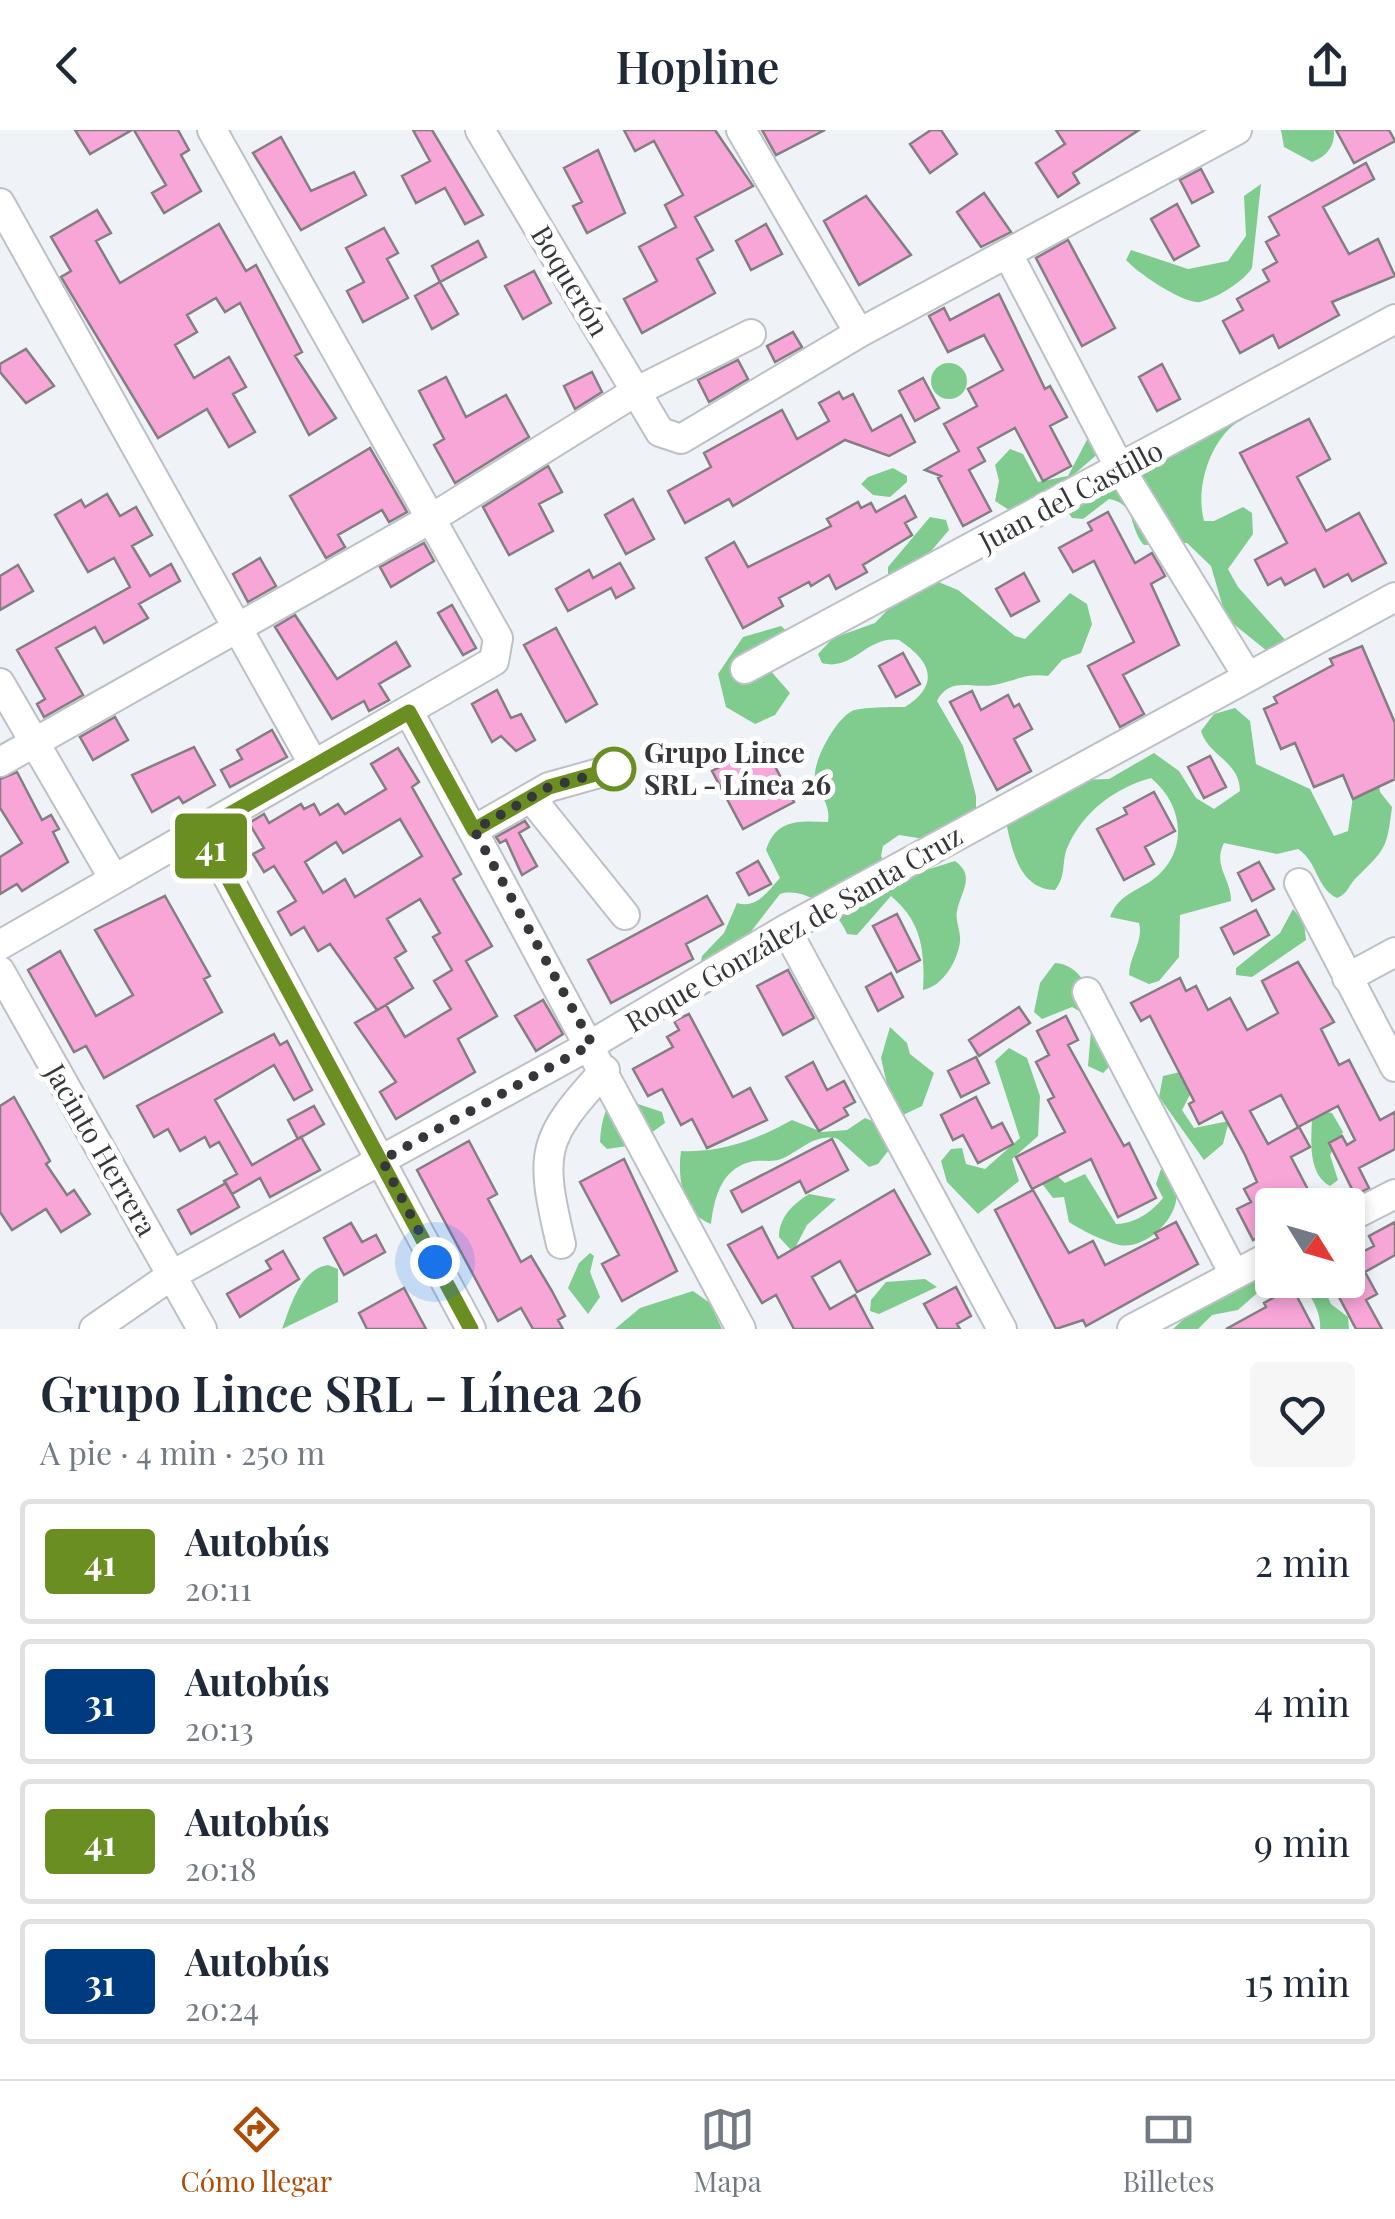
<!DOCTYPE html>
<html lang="es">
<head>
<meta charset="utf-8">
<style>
	:root { --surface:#fff; --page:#f6f6f7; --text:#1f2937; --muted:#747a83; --line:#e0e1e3; --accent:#ae4d08 }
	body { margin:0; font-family:"Playfair Display",serif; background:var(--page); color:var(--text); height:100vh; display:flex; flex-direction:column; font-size:38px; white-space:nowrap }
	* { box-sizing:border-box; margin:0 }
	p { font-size:32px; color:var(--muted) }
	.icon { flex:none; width:55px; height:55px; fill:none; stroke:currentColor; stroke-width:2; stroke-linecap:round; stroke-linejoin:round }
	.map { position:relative; height:1199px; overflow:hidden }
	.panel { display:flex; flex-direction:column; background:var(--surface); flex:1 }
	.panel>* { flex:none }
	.badge { padding:0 20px; border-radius:8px; font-size:35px; line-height:65px }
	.needle { width:65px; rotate:127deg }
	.fabs { position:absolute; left:1255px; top:1058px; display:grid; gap:20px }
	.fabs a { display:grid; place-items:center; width:110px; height:110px; border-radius:10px; background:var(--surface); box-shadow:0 5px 15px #0003; font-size:50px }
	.you { position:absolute; width:50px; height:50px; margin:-25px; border:8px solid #fff; border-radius:50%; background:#1a73e8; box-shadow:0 0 0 15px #1a73e833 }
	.map>.badge { position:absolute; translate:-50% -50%; box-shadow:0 0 0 5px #fff }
	.round { display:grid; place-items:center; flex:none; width:105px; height:105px; border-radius:10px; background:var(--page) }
	.head { display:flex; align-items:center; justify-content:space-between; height:170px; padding:0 40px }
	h1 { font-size:48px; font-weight:600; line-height:75px }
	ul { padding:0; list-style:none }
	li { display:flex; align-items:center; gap:30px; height:125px; margin:0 20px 15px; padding:0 20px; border:5px solid var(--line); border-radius:10px }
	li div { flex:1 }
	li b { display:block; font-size:38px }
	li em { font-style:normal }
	li .badge { min-width:110px; font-weight:700; text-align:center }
	header { display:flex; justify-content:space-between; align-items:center; height:130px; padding:0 40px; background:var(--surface); font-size:45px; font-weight:600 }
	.dock { display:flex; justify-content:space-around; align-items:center; height:140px; border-top:2px solid var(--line); background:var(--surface); font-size:28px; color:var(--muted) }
	.dock a { display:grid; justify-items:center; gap:5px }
	.dock .active { color:var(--accent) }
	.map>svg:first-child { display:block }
	.forest { fill:#7fcc8e }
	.building { fill:#f8a5d8; stroke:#847e81; stroke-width:2.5; fill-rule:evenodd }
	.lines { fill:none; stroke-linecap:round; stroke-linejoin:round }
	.minor-casing { stroke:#bdc0c6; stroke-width:32 }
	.minor { stroke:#fff; stroke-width:28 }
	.line-casing { stroke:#fff; stroke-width:22 }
	.line { stroke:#6b8e23; stroke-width:15 }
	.walk { stroke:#36373a; stroke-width:10; stroke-dasharray:0 18 }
	.stop-dot { fill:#fff; stroke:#6b8e23; stroke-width:5 }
	.labels { text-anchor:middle; stroke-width:10; stroke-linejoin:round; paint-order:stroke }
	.street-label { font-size:28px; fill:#36373a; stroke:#fff }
	.stop-label { font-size:28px; font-weight:bold; fill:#36373a; stroke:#fff; text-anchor:start }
</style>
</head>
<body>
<header><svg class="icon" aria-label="back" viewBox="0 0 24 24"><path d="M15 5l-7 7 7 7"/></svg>Hopline<svg class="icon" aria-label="share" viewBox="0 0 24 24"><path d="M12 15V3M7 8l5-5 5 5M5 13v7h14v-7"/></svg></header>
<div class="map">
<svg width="1395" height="1199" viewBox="0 0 1395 1199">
	<rect width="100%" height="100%" fill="#eff3f8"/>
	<!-- forest -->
	<path class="forest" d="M1281,0H1334C1335,16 1327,26 1312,32L1284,17Z
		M1261,54L1252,138C1243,152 1217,168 1200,172C1185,175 1136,142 1126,130L1131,120L1188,139L1228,131L1246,106L1244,66Z
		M931 251a18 18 0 1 1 36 0a18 18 0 1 1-36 0Z
		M1211,277L1254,278C1247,290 1238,290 1229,299C1207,321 1196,361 1204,391H1214L1243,377L1252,383L1253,404L1228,439L1238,457L1288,513L1267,521L1226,488L1211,436L1187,413L1144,415C1128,397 1137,374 1109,369L1083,389L1072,388L1066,379L1181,288Z
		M1090,304L1109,314L1062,355L1012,382L995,371L999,351L995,335L1010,319L1023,324L1038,352L1068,346Z
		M893,338L907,346V352L890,367L873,365L861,354L868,347Z
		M930,387L946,390L949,400L926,427L888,447V437Z
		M936,451L958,460L1015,506L1025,509L1070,463L1087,474L1092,494L1081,523L1062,530L1048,546C1025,543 1015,551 994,555C971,559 950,546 937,571L963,616L976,666V696L930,710L899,705L883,716L881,726L886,736L904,747L955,731C976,746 961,761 957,781C955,791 961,801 960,812C957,832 943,856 923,860C925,821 922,792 891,766L857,805L847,804C839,781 804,756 780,764L726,834L700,836L702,826L724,803L737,773C757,779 767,762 780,748L766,720C776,688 800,691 828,692C831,672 818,665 815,648C813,630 836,589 852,581C860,577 895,577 905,577C941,554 931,531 899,510C867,505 853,542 822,533L818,524L833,508L875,493L898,469Z
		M781,496L789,503L769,539L790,563L775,585L755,594L726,577L718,544L743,507Z
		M1235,578L1250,591L1256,634L1310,659L1334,706L1348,701L1354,660L1377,641L1380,662L1392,677C1387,716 1387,718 1358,746C1348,755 1349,763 1337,768C1316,758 1318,732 1298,719L1277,724L1224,713C1212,736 1232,750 1231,771L1180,785L1179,827L1159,851L1149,854L1129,845C1129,827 1144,811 1139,793L1110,787C1118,766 1134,762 1151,751C1189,724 1185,676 1151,648C1115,658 1084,681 1068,716C1061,731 1067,745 1055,760C1018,759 1012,718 1005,688L1077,650L1109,649L1154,623L1179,641L1196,668L1214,679L1240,661C1239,630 1209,627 1201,601L1214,584Z
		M1293,779L1304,793L1306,810L1252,847L1236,845V838L1280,803Z
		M1055,833C1096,835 1101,905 1110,936L1103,943L1088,936L1091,901L1086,885L1072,877L1042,889L1034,882L1040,853Z
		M890,897L907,913L910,924L934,943L922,976L903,985L893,981L881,928Z
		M1009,918L1027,928L1040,966L1038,1006L1012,1029L1019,1051L978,1084L947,1052L941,1031L951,1019L962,1018L966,1034L985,1039L1020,1008L995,931Z
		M1180,942L1192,961L1182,980L1194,998L1229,991L1223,1014L1204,1030L1159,967L1163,946Z
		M623,951L638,974L662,982L665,993L634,1015L607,1019L600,1012C601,987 608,971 623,951Z
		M1321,981L1332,983L1343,1002L1330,1025L1338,1050L1330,1056C1308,1044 1311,1012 1312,989Z
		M865,988L875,992L892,1016L878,1034L869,1037L838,1009C815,1002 801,1021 781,1029C771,1033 760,1029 750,1032C721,1039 714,1069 711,1094C683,1084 677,1048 681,1021C721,1023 756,1010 792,990L822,1002L847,1000Z
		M1161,1039C1202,1065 1153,1122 1119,1115C1103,1111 1083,1101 1069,1092L1064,1067L1053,1068L1040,1051L1054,1043L1065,1053L1085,1044L1116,1094C1134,1094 1152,1082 1163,1068L1156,1054Z
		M809,1064L836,1069L807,1095L795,1118L790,1119L779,1107C779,1087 793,1074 809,1064Z
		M590,1123L594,1126L590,1142L600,1167L588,1184L568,1158L579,1133Z
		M328,1135L338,1139V1172L282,1199C291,1175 300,1140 328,1135Z
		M1272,1137V1150L1238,1180L1212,1185L1198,1199H1173L1189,1184Z
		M925,1149L937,1157L879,1184L870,1181L871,1170L886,1152Z
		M1293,1150H1320L1331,1174L1348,1187L1349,1199H1320C1322,1182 1308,1157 1293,1150Z
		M693,1161L710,1173L722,1199H615L640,1178Z"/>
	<!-- building -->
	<path class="building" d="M75,0H132L90,24Z
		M134,0H178L189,20L181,25L201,61L164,83L152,63L166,55Z
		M413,0H432L483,85L465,94L445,58L416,73L402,46L430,31Z
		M624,0H715L753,56L695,87L713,120L697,129L715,163L642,203L624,169L657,151L639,117L676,97L665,75L683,65L654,11L635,21Z
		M762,0H825L776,25Z
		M931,0H941L957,24L930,43L910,14Z
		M1056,0H1139L1073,43L1079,53L1058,67L1036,33L1065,14Z
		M1336,0H1389L1395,11L1354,33Z
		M281,7L311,61L354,42L366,65L301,100L253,23Z
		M598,20L625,83L587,103L573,76L582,72L564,38Z
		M1366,33L1374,49L1323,77L1349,124L1378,109L1395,146L1332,172L1339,185L1279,218L1273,205L1240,223L1223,191L1243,180L1237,169L1269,151L1263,140L1277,132L1266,112L1279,105L1269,87Z
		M1201,39L1213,62L1192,73L1180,50Z
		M984,63L1011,102L981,117L957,82Z
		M866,66L911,125L859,155L824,91Z
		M1177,74L1199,116L1174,130L1151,89Z
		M97,80L111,103L96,111L120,153L219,94L246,141L256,135L302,222L295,226L336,288L309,305L240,173L225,182L216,168L187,185L197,202L175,215L194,248L229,227L246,257L233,264L255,302L229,317L207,279L158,308L61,147L71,141L51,107Z
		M766,94L782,124L751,140L736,111Z
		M384,98L398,123L387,129L408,168L363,192L347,161L364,152L346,118Z
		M1068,110L1115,198L1082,216L1036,128Z
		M478,111L486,127L440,152L432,136Z
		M534,141L551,173L523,189L505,156Z
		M440,152L458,184L432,199L415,166Z
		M999,164L1045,259L1050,256L1067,287L1050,296L1071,336L1043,351L1015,298L978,318L985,331L969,340L991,381L963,396L938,348L941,346L925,340L959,321L944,294L977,276L968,259L1003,240L984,205L948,222L929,186L944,178L950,190Z
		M793,202L802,217L775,232L767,216Z
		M26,219L54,256L26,273L0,242V234Z
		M738,230L748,249L709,272L698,250Z
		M1162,234L1180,269L1157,281L1139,247Z
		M592,242L602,262L575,279L564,256Z
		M446,247L466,287L506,265L529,307L455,353L434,315L444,309L419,261Z
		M923,248L939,278L915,291L899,261Z
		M839,262L843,269L853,264L872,301L901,285L915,312L889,326L845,310L733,376L729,369L685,393L668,361L711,337L704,323L782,280L797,309L829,291L819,273Z
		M1309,289L1330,329L1297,347L1326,401L1359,383L1386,433L1352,451L1348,444L1324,457L1315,439L1285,455L1281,448L1268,455L1255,430L1287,413L1240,323Z
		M370,318L407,382L389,392L382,380L338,405L345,417L326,428L290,366Z
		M548,336L562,362L539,374L553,401L509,425L483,377Z
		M107,364L120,386L136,377L152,405L132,416L150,446L171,434L180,451L139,474L148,488L104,513L95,497L56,518L83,565L44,587L37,574L45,569L17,520L130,457L114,428L88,442L55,385L81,370L85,377Z
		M905,366L916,387L905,393L912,405L863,435L867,442L836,459L829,445L811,456L809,452L779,468L783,476L743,498L706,428L734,412L748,437L831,396L827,389L858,372L861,378L871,373L876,382Z
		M633,369L654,409L626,424L605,385Z
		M1108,382L1135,433L1152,423L1159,435L1165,446L1151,454L1179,515L1123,545L1144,584L1120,597L1088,536L1134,512L1094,431L1073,442L1059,418L1092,400L1088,393Z
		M424,413L434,431L391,457L380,437Z
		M260,428L276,456L248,472L233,444Z
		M620,433L634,458L616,468L611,458L568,481L556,459L589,440L593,448Z
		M18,435L33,461L0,480V446Z
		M1024,443L1039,471L1011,486L996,459Z
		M452,475L476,518L463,525L438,483Z
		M295,485L337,549L396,512L410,536L379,554L389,570L369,581L364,571L332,589L275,497Z
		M556,498L597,574L566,592L524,515Z
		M1362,516L1395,593V649L1353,669L1343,645L1314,657L1295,613L1281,619L1264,579L1277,573L1274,567L1333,535L1330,529Z
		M903,523L920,554L896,567L879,536Z
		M497,560L511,588L521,584L535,610L516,621L501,606L492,612L472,574Z
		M972,561L981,580L1008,565L1014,577L1019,574L1032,599L1014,609L1031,641L997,660L950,572Z
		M115,587L128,610L93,630L80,607Z
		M272,600L287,627L230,657L221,640L242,629L237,620Z
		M763,614L794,672L743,699L712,641Z
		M194,617L215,655L183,673L179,667L152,682L132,645Z
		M398,618L419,652L412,657L461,744L453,749L492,816L466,831L497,886L458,909L475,942L396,989L380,962L396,952L355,893L386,875L377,880L330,814L318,821L304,797L291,805L278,782L296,771L274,736L264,742L253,724L264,718L249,693L264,684L269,693L301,674L304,679L314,674L320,685L338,674L345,684L386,659L371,634ZM400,689L422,726L355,767L345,749L323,763L305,732L336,712L343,723ZM420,769L440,803L433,807L452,840L434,851L451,879L405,907L386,875L413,858L395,828L406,821L387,789Z
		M1210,626L1226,657L1204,668L1188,637Z
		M17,642L42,690L51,685L59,699L53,702L68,732L22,761L17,754L0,764V727L22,713L0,678V649Z
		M1154,662L1175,701L1145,717L1154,734L1124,750L1097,699L1127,684L1124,678Z
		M525,691L529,697L519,703L537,736L522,745L506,710L500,713L496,707Z
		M758,731L771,754L749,765L737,743Z
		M1259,732L1274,759L1252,771L1238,743Z
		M165,766L210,846L204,849L222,882L104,948L86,916L74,922L28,840L60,821L96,886L133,865L95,800Z
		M707,766L723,794L686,814L693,829L611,873L588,830Z
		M1256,780L1269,805L1234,824L1221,798Z
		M897,784L920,830L897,842L873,796Z
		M1298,832L1334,892L1321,899L1339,935L1349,930L1380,990L1395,982V1019L1359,1038L1369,1058L1355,1065L1329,1013L1342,1006L1347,1015L1355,1010L1338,976L1298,997L1281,965L1250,981L1268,1014L1299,997L1310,1017L1291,1027L1316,1075H1272V1100L1253,1110L1237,1079L1251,1072L1244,1059L1257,1052L1245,1025L1222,982L1199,994L1189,974L1194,971L1150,886L1141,891L1131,873L1180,848L1186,861L1196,856L1208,880L1230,868L1247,900L1278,883L1262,851Z
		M788,840L814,888L783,905L757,856Z
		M891,843L903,867L878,881L866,857Z
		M543,870L563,904L536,921L515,886Z
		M1019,877L1030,893L979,926L969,910Z
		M689,884L733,967L750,958L767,990L707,1018L692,989L681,995L662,959L648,966L633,939L673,917L667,907L679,900L674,891Z
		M1066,886L1078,910L1068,915L1124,1016L1129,1013L1156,1068L1118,1087L1091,1029L1032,1059L1016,1027L1065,1002L1048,970L1054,967L1036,932L1049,925L1037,901Z
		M274,904L280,915L287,911L312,960L294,970L274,935L215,970L252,1035L301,1007L320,1040L270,1067L260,1048L232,1064L224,1051L237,1044L219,1012L210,1017L205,1007L180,1021L168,999L154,1007L137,976Z
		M976,927L989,953L961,967L948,941Z
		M813,932L827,960L844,951L855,972L844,978L848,985L819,1001L786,947Z
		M14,967L50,1031L46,1034L67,1065L74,1060L90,1084L61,1102L46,1079L12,1100L0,1082V976Z
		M976,967L992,998L1002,993L1013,1014L978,1033L963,1005L953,1010L941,985Z
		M314,976L324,994L298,1009L288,990Z
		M832,1009L848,1040L806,1063L800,1051L742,1082L731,1061Z
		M469,1011L497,1064L488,1069L521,1132L531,1126L552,1161L565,1186L558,1190L563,1199H533L521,1178L498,1191L417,1040Z
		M624,1029L677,1141L622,1171L602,1134L619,1125L580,1052Z
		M226,1053L239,1077L191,1104L178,1080Z
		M894,1060L930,1124L857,1162L840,1131L812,1147L830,1179L855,1165L873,1199H794L776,1165L762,1173L728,1115L762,1097L778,1128Z
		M1033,1060L1069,1123L1093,1111L1105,1135L1158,1108L1155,1103L1176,1092L1198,1134L1086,1196L1083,1190L1056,1199L995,1080Z
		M1395,1092V1125L1365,1142L1377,1164L1366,1170L1382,1199H1356L1330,1150H1348V1109L1356,1125L1374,1116L1369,1106Z
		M351,1093L362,1112L376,1105L385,1122L344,1145L324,1108Z
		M283,1121L299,1149L240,1187L227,1164L271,1139L266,1131Z
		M956,1157L971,1186L957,1194L960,1199H938L924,1174Z
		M1292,1157L1314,1199H1226L1266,1177L1264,1173Z
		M404,1158L426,1199H367L359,1183Z"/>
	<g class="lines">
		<defs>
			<path id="minor" d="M480,0L660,302L681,309L859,203L1237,0
				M741,0L859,203
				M0,73L314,635
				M1009,126L1121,340L1248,547
				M745,539L1395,189
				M0,553L114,749
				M409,582L741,1199
				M0,632L432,388L635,262L751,204
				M531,668L625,785
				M202,699L471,1199
				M474,700L549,657L617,638
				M1299,753L1395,937
				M786,799L1002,1199
				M0,815L494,531L498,508L212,0
				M0,841L202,1199
				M1347,848L1395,822
				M1087,862L1234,1144
				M1348,1088L1395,1064
				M561,1114C539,1021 541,1010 605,940
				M94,1199L172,1145L592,914L786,799L1395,467
				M1132,1199L1272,1125"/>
		</defs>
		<!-- minor casing -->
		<use href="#minor" class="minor-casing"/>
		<!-- minor -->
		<use href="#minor" class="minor"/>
	</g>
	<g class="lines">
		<defs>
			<path id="line" d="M471,1199L202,700L409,582L474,700L549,657L617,638"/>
		</defs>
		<!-- line casing -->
		<use href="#line" class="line-casing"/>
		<!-- line -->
		<use href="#line" class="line"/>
		<!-- walk -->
		<path class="walk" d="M435,1132L382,1030L592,914L474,700L549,657L614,639"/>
	</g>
	<!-- markers -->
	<circle class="stop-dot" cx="614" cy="639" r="20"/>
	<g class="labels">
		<!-- street labels -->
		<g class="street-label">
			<text transform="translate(570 151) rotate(59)" y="10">Boquerón</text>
			<text transform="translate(1071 366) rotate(-28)" y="10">Juan del Castillo</text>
			<text transform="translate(794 799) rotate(-30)" y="10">Roque González de Santa Cruz</text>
			<text transform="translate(101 1020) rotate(60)" y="10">Jacinto Herrera</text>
		</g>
		<!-- stop labels -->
		<g class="stop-label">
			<text x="644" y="633">Grupo Lince<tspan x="644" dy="32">SRL - Línea 26</tspan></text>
		</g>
	</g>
</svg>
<div class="fabs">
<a><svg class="needle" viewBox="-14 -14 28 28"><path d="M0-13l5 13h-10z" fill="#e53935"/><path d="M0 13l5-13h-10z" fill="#747a83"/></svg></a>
</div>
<div class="you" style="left:435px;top:1132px"></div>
<b class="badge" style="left:211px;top:716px;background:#6b8e23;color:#fff">41</b>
</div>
<section class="panel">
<div class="head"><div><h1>Grupo Lince SRL - Línea 26</h1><p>A pie · 4 min · 250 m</p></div><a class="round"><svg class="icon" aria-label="heart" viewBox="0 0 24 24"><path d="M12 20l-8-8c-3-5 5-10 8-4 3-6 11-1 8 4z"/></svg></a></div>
<ul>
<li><span class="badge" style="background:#6b8e23;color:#fff">41</span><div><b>Autobús</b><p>20:11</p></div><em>2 min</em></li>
<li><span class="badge" style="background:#003b80;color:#fff">31</span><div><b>Autobús</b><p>20:13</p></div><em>4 min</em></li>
<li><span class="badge" style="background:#6b8e23;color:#fff">41</span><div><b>Autobús</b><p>20:18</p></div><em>9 min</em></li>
<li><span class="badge" style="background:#003b80;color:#fff">31</span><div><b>Autobús</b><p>20:24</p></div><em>15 min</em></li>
</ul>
</section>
<nav class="dock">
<a class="active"><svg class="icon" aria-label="directions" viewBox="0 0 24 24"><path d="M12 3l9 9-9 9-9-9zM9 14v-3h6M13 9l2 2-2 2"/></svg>Cómo llegar</a>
<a><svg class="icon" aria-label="map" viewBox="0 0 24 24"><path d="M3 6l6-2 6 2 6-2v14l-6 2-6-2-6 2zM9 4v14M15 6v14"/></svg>Mapa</a>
<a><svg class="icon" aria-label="tickets" viewBox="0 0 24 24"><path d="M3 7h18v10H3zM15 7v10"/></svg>Billetes</a>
</nav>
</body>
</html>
